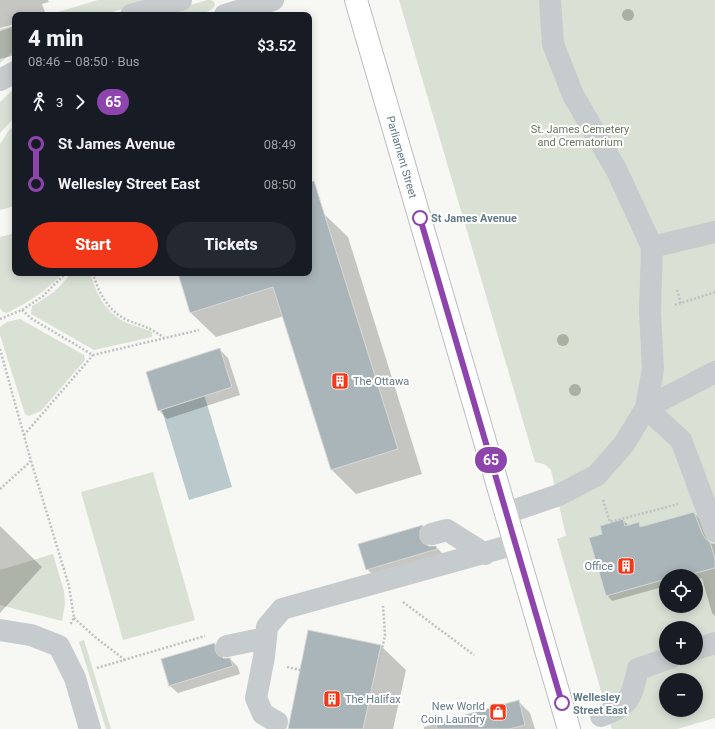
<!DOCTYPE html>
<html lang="en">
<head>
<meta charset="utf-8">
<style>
	:root { --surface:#171b24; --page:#242831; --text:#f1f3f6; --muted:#9ea1a6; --accent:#f23818 }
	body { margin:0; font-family:Roboto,sans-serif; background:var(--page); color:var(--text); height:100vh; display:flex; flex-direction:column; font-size:15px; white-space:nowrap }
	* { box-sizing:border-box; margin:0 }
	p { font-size:13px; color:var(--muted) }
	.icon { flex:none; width:22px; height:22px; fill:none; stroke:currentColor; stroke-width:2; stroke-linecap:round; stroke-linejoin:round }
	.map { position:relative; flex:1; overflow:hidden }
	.details { position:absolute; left:12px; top:12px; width:300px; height:264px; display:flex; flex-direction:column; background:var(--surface); border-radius:8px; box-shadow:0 2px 10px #0003 }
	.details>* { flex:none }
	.badge { padding:0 8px; border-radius:13px; font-size:14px; line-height:26px }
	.fabs { position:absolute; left:659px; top:569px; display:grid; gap:8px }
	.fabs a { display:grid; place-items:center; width:44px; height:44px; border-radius:50%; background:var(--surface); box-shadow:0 2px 10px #0003; font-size:20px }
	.map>.badge { position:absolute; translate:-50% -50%; box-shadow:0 0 0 2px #fff }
	.legs { display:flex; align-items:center; gap:6px; height:44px; padding:0 16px; font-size:13px }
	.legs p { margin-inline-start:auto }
	.headline { display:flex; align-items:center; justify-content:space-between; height:68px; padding:0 16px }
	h1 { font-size:22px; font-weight:800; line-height:30px }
	.cta { display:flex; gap:8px; margin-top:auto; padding:8px 16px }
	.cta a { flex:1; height:46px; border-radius:24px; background:var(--accent); color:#fff; font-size:16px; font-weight:800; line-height:46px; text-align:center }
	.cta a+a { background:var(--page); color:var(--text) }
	ul { padding:0 16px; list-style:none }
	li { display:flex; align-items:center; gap:14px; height:40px; font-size:15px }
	li i { display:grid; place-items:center; width:6px; height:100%; margin:0 5px; background:currentColor }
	li i::after { content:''; width:10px; height:10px; margin:-5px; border:3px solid; border-radius:50%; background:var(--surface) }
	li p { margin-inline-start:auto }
	li:first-child i { background:linear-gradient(#0000 50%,currentColor 0) }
	li:last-child i { background:linear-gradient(currentColor 50%,#0000 0) }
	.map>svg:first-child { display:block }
	.green { fill:#d9e0d4; fill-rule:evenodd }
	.water { fill:#bacacc }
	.shadow { fill:#0003 }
	.building { fill:#aab5b9; stroke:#d9d8d6 }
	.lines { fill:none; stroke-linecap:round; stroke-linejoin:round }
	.major-casing { stroke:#b9bec1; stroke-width:24 }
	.path { stroke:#bfc2c4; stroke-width:2.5; stroke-dasharray:2 2; stroke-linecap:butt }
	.minor { stroke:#c6cbcd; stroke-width:22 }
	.major { stroke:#fff; stroke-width:22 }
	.tree { fill:#a7b2a2 }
	.line-1-casing { stroke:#fff; stroke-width:9 }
	.line-1 { stroke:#8e44ad; stroke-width:6 }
	.stop-1-dot { fill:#fff; stroke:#8e44ad; stroke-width:2 }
	.labels { text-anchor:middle; stroke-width:4; stroke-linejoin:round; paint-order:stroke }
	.park-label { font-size:11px; fill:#66795f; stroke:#fff }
	.street-label { font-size:11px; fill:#637a87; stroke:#fff }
	.stop-label { font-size:11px; font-weight:bold; fill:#637a87; stroke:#fff; text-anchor:start }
	.poi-label { font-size:11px; fill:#637a87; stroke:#fff; text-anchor:start }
</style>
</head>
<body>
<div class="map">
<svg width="715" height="729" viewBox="0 0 715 729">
	<rect width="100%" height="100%" fill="#f7f7f3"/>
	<!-- green -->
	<path class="green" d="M98,0H150L103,15H48Z
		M207,0C212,0 214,0 215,5C208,19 170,15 156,15Z
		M399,0H715V718L677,729H612L557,539L566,536L551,470L544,464L535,462ZM666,576H696V606H666ZM666,628H696V658H666ZM666,680H696V710H666Z
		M15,25V50L0,63V29Z
		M15,88V117L0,133V102Z
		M15,127V206L0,210V144L10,129Z
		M15,233V273H63C46,291 29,302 7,313L3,312L0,308V237Z
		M70,273H90C97,294 103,309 123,321C132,326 143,327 152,332V337L94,350L31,314L32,306C46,298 62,288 70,273Z
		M20,319L84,355L85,360L41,411L29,416L25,414L0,335V327L7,322Z
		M153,472L195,620L123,640L81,492Z
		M53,554L64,591L65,603L62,621L0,605V570Z
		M84,640L111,729H106L79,642Z"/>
	<!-- water -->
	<path class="water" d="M203,391L232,487L189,500L160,404Z"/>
	<!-- shadow -->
	<path class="shadow" d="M0,0H48L49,2L42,4L46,15H15V24L0,28Z
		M15,26V55L0,59V31Z
		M323,213L348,237L422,474L356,494L332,470L284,316L216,337L191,313L179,273H309V217Z
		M220,350L228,358L240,395L167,419L159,410Z
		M694,513L700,519L709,543L715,544V616L712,613L702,578L698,579L696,576H666V586L612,601L607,595L604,535L623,520L629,526L638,524L642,527Z
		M0,526L42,567L0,613Z
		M423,526L431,534L428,540V546L436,547L444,555L375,577L367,569L359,545Z
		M215,644L223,652V659H230L238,667L240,674L178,693L169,685Z
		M381,646L406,670L393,729H289Z
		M518,701L530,713L535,729H424V727Z"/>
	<!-- building -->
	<path class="building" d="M314,181L398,449L331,470L273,287L190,313L178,273H309V182Z
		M220,348L232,387L158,411L146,372Z
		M694,512L703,535L707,540L710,542L715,559V568L692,574L691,572L675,576H666V579L606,596L589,538L602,534L600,526L623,519L625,526L639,522L640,527Z
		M423,525L420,531V538L423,543L429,546H436L437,549L366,570L358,544Z
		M308,630L381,645L363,729H288Z
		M215,643V649L217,654L223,658H230L233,666L169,686L161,659Z
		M519,700L525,725L509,729H437L436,723Z"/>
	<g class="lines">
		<defs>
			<path id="major" d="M356,0L569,729"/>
		</defs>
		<!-- major casing -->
		<use href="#major" class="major-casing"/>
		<!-- path -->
		<path class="path" d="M12,124L15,123
			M93,273C98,292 108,311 127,320C142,326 150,327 164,338
			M677,290L681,303
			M675,305L715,292
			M22,310L32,319L93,355L199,330
			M0,319L22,310L43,296L66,273
			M0,349L31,461L69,586L74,618L70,625
			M24,435L93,355
			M0,489L31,461
			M603,500L610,522L678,504
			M403,602L474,655
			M74,618L95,637L125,660
			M379,663L385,635L383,606
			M287,667L300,670
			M97,668L205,636"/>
		<!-- minor -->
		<path class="minor" d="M131,15L181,0
			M225,15L273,0
			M0,80L15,72
			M652,247L715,232
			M646,408L681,440L715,531
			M646,408L715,372
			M506,513L559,495L597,475L624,444L646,408L653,369L650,312L652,247L617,171L573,95L553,44L550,0
			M432,534L447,530L485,554
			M0,630L31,635L59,646L75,678L90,729
			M227,646L266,638
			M696,649L715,643
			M601,716C631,705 631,698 638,669L670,658
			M277,722L263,714L256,698L264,657L267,627L282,609L516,544"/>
		<!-- major -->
		<use href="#major" class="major"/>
	</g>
	<!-- trees -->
	<g class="tree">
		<circle cx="628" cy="15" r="6"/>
		<circle cx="563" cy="340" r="6"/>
		<circle cx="575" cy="390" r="6"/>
	</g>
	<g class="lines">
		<defs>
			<path id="line-1" d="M420,218L562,703"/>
		</defs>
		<!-- line-1 casing -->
		<use href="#line-1" class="line-1-casing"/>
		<!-- line-1 -->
		<use href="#line-1" class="line-1"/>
	</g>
	<!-- icons -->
	<defs>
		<symbol id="building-square" viewBox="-11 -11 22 22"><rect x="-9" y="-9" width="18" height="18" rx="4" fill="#f23818" stroke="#fff"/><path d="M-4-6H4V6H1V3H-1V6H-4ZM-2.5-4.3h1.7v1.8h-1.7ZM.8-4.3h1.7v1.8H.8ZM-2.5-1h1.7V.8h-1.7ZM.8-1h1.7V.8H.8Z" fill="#fff"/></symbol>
		<symbol id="shop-square" viewBox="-11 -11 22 22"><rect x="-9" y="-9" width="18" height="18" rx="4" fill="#f23818" stroke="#fff"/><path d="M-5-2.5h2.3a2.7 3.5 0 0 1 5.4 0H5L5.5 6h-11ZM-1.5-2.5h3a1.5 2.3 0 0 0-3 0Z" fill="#fff"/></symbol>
	</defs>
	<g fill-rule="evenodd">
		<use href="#building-square" x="330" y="371" width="20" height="20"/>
		<use href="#building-square" x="616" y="556" width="20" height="20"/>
		<use href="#building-square" x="322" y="689" width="20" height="20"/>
		<use href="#shop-square" x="488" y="702" width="20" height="20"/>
	</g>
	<!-- markers -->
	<g class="stop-1-dot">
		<circle cx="420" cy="218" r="7"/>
		<circle cx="562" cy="703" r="7"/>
	</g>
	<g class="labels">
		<!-- park labels -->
		<g class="park-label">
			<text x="580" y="133">St. James Cemetery<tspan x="580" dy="13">and Crematorium</tspan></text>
		</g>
		<!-- street labels -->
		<g class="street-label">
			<text transform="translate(402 157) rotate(74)" y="4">Parliament Street</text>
		</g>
		<!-- stop labels -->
		<g class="stop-label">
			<text x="431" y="222">St James Avenue</text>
			<text x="573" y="701">Wellesley<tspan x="573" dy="13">Street East</tspan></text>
		</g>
		<!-- poi labels -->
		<g class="poi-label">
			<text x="353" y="385">The Ottawa</text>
			<text x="613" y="570" text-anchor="end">Office</text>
			<text x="345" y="703">The Halifax</text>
			<text x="485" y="710" text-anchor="end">New World<tspan x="485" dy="13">Coin Laundry</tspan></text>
		</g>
	</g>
</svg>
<div class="fabs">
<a><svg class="icon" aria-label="locate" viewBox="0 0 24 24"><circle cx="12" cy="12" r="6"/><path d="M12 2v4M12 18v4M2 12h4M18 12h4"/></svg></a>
<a>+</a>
<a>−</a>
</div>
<b class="badge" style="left:491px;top:460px;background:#8e44ad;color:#fff">65</b>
<section class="details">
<div class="headline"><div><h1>4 min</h1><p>08:46 – 08:50 · Bus</p></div><b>$3.52</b></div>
<div class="legs"><svg class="icon" aria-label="walk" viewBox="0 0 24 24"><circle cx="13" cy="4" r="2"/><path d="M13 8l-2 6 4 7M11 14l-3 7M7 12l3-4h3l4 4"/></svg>3<svg class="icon" aria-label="forward" viewBox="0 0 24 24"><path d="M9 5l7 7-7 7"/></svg><b class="badge" style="background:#8e44ad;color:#fff">65</b></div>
<ul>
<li><i style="color:#8e44ad"></i><b>St James Avenue</b><p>08:49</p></li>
<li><i style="color:#8e44ad"></i><b>Wellesley Street East</b><p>08:50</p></li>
</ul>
<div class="cta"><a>Start</a><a>Tickets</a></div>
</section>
</div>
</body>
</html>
